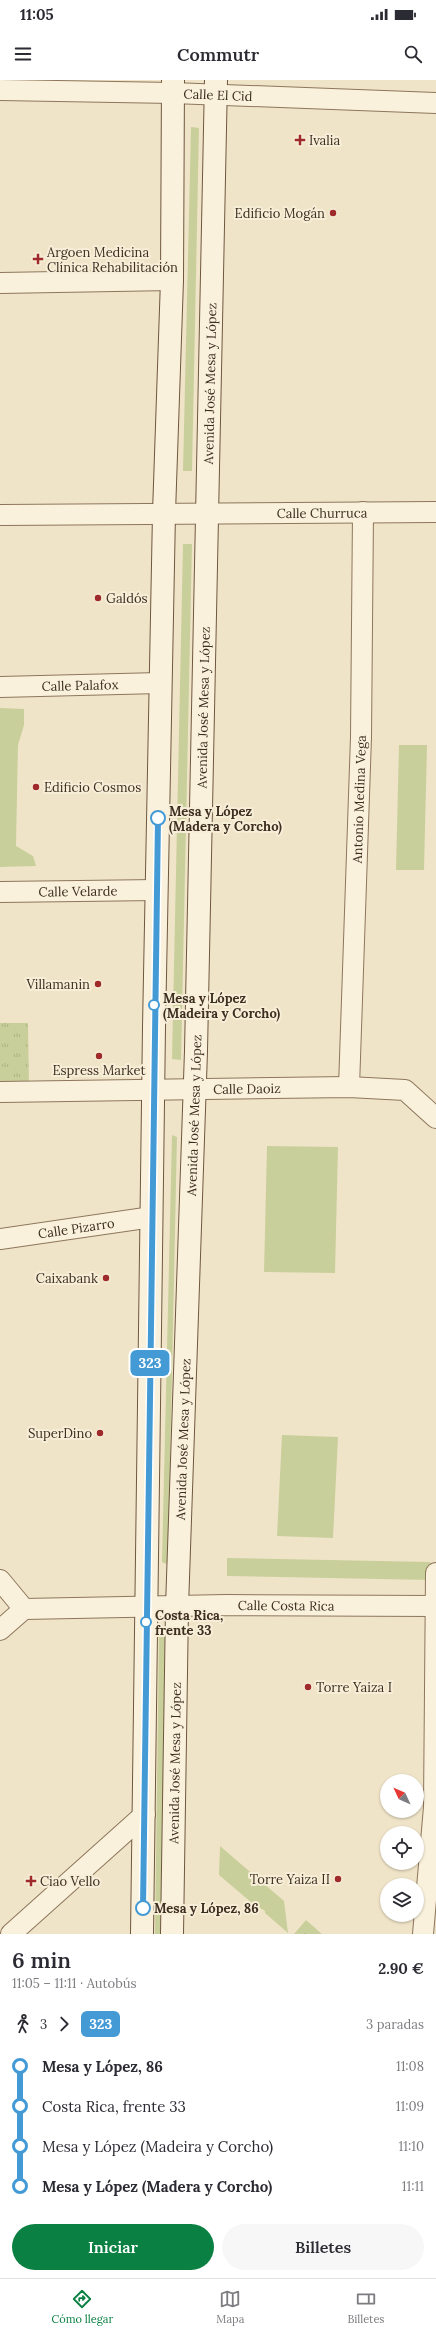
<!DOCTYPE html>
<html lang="es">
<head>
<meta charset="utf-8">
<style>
	:root { --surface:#fff; --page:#f7f7f7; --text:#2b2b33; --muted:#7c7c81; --line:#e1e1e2; --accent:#0b8043 }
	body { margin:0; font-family:Lora,serif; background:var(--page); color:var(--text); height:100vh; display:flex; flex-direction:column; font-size:15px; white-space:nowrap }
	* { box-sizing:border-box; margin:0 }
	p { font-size:13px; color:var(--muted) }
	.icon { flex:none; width:22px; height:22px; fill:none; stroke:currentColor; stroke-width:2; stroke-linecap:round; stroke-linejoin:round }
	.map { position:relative; height:1854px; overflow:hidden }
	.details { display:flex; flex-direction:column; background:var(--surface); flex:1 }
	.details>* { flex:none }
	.badge { padding:0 8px; border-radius:6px; font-size:14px; line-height:26px }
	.needle { width:26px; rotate:314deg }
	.fabs { position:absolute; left:380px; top:1694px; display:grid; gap:8px }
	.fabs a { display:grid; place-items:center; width:44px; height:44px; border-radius:50%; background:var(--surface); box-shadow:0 1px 3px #0004; font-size:20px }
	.map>.badge { position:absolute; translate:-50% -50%; box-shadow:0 0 0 2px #fff }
	.legs { display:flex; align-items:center; gap:6px; height:44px; padding:0 12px; font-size:13px }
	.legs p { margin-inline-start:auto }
	.headline { display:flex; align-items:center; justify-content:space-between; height:68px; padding:0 12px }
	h1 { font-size:22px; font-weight:600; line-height:30px }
	.button { display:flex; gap:8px; margin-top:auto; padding:8px 12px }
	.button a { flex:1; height:46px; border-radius:24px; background:var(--accent); color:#fff; font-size:16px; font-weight:600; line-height:46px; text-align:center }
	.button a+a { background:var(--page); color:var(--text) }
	ul { padding:0 12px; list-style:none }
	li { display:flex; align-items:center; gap:14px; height:40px; font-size:15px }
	li i { display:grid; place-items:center; width:6px; height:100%; margin:0 5px; background:currentColor }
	li i::after { content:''; width:10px; height:10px; margin:-5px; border:3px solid; border-radius:50%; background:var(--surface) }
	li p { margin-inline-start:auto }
	li:first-child i { background:linear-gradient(#0000 50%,currentColor 0) }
	li:last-child i { background:linear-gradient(currentColor 50%,#0000 0) }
	.status { display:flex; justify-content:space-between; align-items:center; height:28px; padding:0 20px; background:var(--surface); direction:ltr }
	.status svg { height:11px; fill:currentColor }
	header { display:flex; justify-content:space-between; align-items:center; height:52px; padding:0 12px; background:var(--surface); font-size:18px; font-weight:600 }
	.menu { display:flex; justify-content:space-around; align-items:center; height:56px; border-top:1px solid var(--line); background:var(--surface); font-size:11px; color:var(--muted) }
	.menu a { display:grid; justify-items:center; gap:2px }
	.menu .current { color:var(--accent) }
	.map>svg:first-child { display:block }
	.green { fill:#c9cf9b }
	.park { fill:url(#park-tufts) }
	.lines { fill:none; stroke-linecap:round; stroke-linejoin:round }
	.street-casing { stroke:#8d765c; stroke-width:22 }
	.secondary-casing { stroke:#6f573f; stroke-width:24 }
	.street { stroke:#faf1dc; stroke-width:20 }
	.secondary { stroke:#faf1dc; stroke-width:22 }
	.line-1-casing { stroke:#fff; stroke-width:9 }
	.line-1 { stroke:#449ad5; stroke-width:6 }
	.poi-dot { fill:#9e2a2b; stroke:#f7eed8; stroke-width:1.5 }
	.stop-1-dot { fill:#fff; stroke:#449ad5; stroke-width:2 }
	.labels { text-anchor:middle; stroke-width:4; stroke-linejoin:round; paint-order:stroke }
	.street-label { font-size:13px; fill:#3d2e20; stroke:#f7eed8 }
	.poi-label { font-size:13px; fill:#3d2e20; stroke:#f7eed8; text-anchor:start }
	.stop-label { font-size:13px; font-weight:bold; fill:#3d2e20; stroke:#f7eed8; text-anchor:start }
</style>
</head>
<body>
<div class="status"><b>11:05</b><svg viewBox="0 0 49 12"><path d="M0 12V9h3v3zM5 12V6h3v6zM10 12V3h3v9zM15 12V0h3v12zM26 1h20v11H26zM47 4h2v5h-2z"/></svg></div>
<header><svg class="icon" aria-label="menu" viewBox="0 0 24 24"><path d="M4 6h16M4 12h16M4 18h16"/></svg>Commutr<svg class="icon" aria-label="search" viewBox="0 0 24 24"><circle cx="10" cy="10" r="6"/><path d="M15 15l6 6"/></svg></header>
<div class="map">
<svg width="436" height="1854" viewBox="0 0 436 1854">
	<defs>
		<pattern id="park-tufts" width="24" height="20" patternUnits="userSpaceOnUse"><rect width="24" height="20" fill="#c9cf9b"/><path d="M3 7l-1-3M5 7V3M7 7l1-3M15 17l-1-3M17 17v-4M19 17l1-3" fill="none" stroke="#aeb285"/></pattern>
	</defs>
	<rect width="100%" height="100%" fill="#f0e4c8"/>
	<!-- green -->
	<path class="green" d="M191,47L199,48L192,391H183Z
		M183,464H192L181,980L172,979Z
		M0,628L24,629V645L18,665L16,766L33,776L36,786L0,787Z
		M399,665H427L424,790H396Z
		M172,1055L177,1057L168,1481L166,1484L162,1482Z
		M267,1066L338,1067L335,1193L264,1192Z
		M282,1355L338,1357L333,1458L277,1456Z
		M227,1478L430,1482L429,1500L227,1496Z
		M162,1551L165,1553L161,1854H155L159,1553Z
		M220,1766L284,1821L288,1853L265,1833V1831L252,1823L219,1795Z"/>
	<!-- park -->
	<path class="park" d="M0,943H28L29,1009L0,1010Z
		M306,1840L322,1854H294Z"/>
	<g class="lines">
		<defs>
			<g id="street">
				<path id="s1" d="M0,10L173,13L436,23"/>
				<path d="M0,203L172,200"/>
				<path id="s2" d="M0,435L436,432"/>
				<path id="s3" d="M0,607L160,603"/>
				<path id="s4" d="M0,812L157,810"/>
				<path id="s5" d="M349,1007L361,657L363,432"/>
				<path id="s6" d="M0,1012L349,1007L405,1010L436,1038"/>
				<path id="s7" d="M0,1159L152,1137"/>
				<path d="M0,1500L24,1529"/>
				<path id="s8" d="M0,1550L24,1529L226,1525L436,1526"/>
				<path d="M11,1854L145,1734"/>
				<path d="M423,1854L434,1727L436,1493"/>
			</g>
			<g id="secondary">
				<path d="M142,1854L154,947L164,433L172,200L173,0"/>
				<path id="s9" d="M172,1854L177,1527L196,971L216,0"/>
			</g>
		</defs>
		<!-- street casing -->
		<use href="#street" class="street-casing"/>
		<!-- secondary casing -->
		<use href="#secondary" class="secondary-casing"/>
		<!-- street -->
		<use href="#street" class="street"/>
		<!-- secondary -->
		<use href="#secondary" class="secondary"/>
	</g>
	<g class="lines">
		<defs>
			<path id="line-1" d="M143,1828L158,738"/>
		</defs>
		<!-- line-1 casing -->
		<use href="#line-1" class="line-1-casing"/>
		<!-- line-1 -->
		<use href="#line-1" class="line-1"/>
	</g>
	<!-- markers -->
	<g class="poi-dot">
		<path d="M298 54h4v4h4v4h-4v4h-4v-4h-4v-4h4z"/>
		<circle cx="333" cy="133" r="4"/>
		<path d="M36 173h4v4h4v4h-4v4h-4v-4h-4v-4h4z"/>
		<circle cx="98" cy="518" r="4"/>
		<circle cx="36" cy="707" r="4"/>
		<circle cx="98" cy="904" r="4"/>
		<circle cx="99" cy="976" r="4"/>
		<circle cx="106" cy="1198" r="4"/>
		<circle cx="100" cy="1353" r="4"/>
		<circle cx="308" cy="1607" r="4"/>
		<circle cx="338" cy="1799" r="4"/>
		<path d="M29 1795h4v4h4v4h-4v4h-4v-4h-4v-4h4z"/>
	</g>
	<g class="stop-1-dot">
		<circle cx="158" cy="738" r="7"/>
		<circle cx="154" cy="925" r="5"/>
		<circle cx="146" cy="1542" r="5"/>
		<circle cx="143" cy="1828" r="7"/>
	</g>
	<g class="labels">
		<!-- street labels -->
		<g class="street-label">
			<text dy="5" stroke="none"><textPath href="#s1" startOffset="218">Calle El Cid</textPath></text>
			<text dy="5" stroke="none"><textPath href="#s9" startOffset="1551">Avenida José Mesa y López</textPath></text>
			<text dy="5" stroke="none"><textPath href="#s2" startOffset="322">Calle Churruca</textPath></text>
			<text dy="5" stroke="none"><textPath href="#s3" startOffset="80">Calle Palafox</textPath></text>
			<text dy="5" stroke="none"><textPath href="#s9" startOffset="1227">Avenida José Mesa y López</textPath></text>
			<text dy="5" stroke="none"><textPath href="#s5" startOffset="288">Antonio Medina Vega</textPath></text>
			<text dy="5" stroke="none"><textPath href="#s4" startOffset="78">Calle Velarde</textPath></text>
			<text dy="5" stroke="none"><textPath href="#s6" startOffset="247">Calle Daoiz</textPath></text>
			<text dy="5" stroke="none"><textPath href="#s9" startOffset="819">Avenida José Mesa y López</textPath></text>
			<text dy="5" stroke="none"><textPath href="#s7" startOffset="77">Calle Pizarro</textPath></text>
			<text dy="5" stroke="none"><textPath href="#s9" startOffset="495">Avenida José Mesa y López</textPath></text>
			<text dy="5" stroke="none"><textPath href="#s8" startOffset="294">Calle Costa Rica</textPath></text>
			<text dy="5" stroke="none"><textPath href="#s9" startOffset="171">Avenida José Mesa y López</textPath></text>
		</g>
		<!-- poi labels -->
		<g class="poi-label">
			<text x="309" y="65">Ivalia</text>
			<text x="325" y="138" text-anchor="end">Edificio Mogán</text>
			<text x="47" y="177">Argoen Medicina<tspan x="47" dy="15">Clínica Rehabilitación</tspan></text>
			<text x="106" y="523">Galdós</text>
			<text x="44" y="712">Edificio Cosmos</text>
			<text x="90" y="909" text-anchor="end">Villamanin</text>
			<text x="99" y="995" text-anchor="middle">Espress Market</text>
			<text x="98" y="1203" text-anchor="end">Caixabank</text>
			<text x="92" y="1358" text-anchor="end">SuperDino</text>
			<text x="316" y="1612">Torre Yaiza I</text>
			<text x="330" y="1804" text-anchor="end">Torre Yaiza II</text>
			<text x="40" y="1806">Ciao Vello</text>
		</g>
		<!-- stop labels -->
		<g class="stop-label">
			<text x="169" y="736">Mesa y López<tspan x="169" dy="15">(Madera y Corcho)</tspan></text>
			<text x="163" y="923">Mesa y López<tspan x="163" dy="15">(Madeira y Corcho)</tspan></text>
			<text x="155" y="1540">Costa Rica,<tspan x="155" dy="15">frente 33</tspan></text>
			<text x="154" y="1833">Mesa y López, 86</text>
		</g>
	</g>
</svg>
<div class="fabs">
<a><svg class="needle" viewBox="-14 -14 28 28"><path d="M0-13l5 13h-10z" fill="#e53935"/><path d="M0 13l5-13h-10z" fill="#7c7c81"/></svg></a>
<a><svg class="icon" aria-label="locate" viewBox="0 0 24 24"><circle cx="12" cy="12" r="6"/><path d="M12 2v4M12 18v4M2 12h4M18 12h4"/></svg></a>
<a><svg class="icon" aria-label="layers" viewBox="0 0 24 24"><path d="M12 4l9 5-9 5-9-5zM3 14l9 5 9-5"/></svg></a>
</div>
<b class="badge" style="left:150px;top:1283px;background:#449ad5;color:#fff">323</b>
</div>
<section class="details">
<div class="headline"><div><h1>6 min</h1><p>11:05 – 11:11 · Autobús</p></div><b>2.90 €</b></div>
<div class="legs"><svg class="icon" aria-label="walk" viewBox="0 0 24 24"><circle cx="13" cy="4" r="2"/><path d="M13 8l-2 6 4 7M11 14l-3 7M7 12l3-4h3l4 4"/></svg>3<svg class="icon" aria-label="forward" viewBox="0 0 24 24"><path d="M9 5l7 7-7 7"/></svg><b class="badge" style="background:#449ad5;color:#fff">323</b><p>3 paradas</p></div>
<ul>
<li><i style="color:#449ad5"></i><b>Mesa y López, 86</b><p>11:08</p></li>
<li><i style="color:#449ad5"></i><span>Costa Rica, frente 33</span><p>11:09</p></li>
<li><i style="color:#449ad5"></i><span>Mesa y López (Madeira y Corcho)</span><p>11:10</p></li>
<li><i style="color:#449ad5"></i><b>Mesa y López (Madera y Corcho)</b><p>11:11</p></li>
</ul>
<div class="button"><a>Iniciar</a><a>Billetes</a></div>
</section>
<nav class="menu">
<a class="current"><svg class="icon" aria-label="directions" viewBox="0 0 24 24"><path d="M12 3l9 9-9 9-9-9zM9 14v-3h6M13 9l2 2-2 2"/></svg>Cómo llegar</a>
<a><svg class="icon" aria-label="map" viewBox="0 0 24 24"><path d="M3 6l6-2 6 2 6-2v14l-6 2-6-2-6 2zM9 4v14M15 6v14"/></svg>Mapa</a>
<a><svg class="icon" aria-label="tickets" viewBox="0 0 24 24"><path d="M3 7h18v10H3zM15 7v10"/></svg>Billetes</a>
</nav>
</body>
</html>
